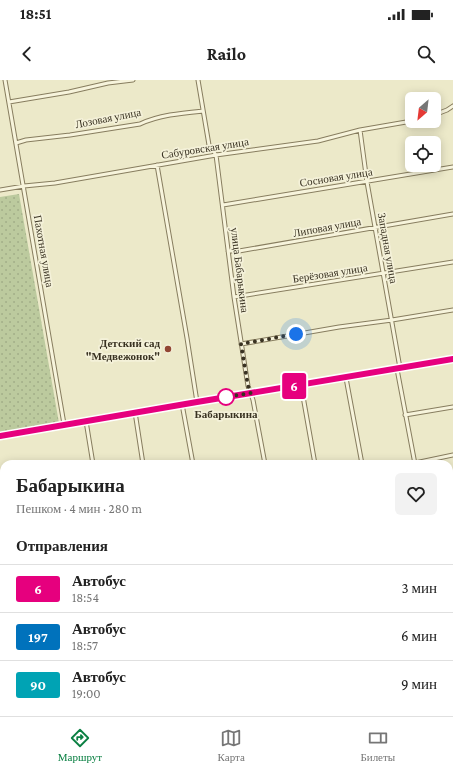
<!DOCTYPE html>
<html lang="ru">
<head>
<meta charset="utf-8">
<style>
	:root { --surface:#fff; --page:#f2f2f2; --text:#222; --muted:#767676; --line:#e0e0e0; --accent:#0b8043 }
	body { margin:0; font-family:"Crimson Pro",serif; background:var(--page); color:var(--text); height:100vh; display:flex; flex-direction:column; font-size:15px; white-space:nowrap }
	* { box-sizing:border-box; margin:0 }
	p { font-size:13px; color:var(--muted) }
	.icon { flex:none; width:22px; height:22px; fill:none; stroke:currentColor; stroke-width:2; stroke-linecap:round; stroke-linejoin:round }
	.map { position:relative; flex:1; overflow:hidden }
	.side { position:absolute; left:0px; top:380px; width:453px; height:256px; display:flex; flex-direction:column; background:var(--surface); border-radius:12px 12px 0 0; box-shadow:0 2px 10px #0003 }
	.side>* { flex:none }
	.badge { padding:0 8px; border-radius:3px; font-size:14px; line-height:26px }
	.needle { width:26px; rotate:208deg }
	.fabs { position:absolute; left:405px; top:12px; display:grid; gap:8px }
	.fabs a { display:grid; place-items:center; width:36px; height:36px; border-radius:6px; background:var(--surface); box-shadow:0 2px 10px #0003; font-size:20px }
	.you { position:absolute; width:20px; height:20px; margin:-10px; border:3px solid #fff; border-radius:50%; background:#1a73e8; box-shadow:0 0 0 6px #1a73e833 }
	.map>.badge { position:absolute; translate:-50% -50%; box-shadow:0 0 0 2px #fff }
	h2 { padding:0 16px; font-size:15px; line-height:36px }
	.round { display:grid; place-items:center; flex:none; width:42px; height:42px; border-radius:6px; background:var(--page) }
	.summary { display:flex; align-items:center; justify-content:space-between; height:68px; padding:0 16px }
	h1 { font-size:19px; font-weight:700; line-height:30px }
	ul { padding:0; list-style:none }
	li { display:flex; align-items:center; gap:12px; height:48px; padding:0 16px; border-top:1px solid var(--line) }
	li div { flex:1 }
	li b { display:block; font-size:15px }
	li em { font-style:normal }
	li .badge { min-width:44px; font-weight:700; text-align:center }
	.status { display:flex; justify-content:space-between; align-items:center; height:28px; padding:0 20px; background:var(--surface); direction:ltr }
	.status svg { height:11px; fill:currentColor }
	header { display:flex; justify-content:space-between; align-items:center; height:52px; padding:0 16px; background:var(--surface); font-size:18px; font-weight:700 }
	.menu { display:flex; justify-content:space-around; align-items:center; height:56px; border-top:1px solid var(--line); background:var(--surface); font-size:11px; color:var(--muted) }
	.menu a { display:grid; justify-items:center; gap:2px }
	.menu .selected { color:var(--accent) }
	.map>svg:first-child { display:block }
	.park { fill:url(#park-dots) }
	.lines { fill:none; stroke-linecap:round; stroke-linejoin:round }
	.minor-casing { stroke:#877d5f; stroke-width:5 }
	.tertiary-casing { stroke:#877d5f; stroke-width:5.5 }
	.minor { stroke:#f7f4dc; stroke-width:3 }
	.tertiary { stroke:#f7f4dc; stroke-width:3.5 }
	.line-casing { stroke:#fff; stroke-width:9 }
	.line { stroke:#e6007e; stroke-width:6 }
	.walk { stroke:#393222; stroke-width:4; stroke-dasharray:0 7.2 }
	.poi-dot { fill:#924633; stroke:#f4f1d9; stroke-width:1.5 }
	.stop-dot { fill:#fff; stroke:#e6007e; stroke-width:2 }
	.labels { text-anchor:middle; stroke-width:3.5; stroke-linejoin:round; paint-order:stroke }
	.street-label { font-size:11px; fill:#393222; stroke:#f4f1d9 }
	.poi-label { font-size:11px; font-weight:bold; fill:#393222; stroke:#f4f1d9; text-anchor:end }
	.stop-label { font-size:11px; font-weight:bold; fill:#393222; stroke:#f4f1d9 }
</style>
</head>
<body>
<div class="status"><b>18:51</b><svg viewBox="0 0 49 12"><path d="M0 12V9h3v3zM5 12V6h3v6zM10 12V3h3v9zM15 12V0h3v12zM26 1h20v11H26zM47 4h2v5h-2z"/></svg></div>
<header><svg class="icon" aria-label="back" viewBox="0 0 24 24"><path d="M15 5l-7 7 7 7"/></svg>Railo<svg class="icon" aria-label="search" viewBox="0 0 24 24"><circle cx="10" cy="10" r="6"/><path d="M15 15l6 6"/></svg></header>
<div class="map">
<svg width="453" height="636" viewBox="0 0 453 636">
	<defs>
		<pattern id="park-dots" width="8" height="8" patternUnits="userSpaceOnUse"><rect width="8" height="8" fill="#bcca9e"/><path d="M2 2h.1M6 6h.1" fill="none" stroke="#a2ae88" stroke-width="1.8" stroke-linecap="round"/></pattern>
	</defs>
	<rect width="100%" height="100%" fill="#ece9c9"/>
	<!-- park -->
	<path class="park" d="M19,114L59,343L0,353V117Z"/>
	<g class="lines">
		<defs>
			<path id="minor" d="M5,0L64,344
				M198,0L209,65L216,75L234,217L248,306L253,320L265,384
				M9,22L69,12L108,3L133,0
				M434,35L447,30L453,26
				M360,50L367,102L400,288
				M16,63L26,60L70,55L140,44C159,35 182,33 203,31
				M157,85L187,258L197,322
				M0,110L24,106L55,103L216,75L318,61L360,50L412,41
				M223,125L453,87
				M228,171H239L453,134
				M234,217L453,182
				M241,264L339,247L392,240L453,230
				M397,289L415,384
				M346,298L362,384
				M301,305L315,384
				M182,324L193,384
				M135,332L143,384
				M405,335L453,327
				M86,341L93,384
				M415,383L453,375
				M0,411L4,410
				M449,424L453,423
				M0,457L4,456
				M449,472L453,471
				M0,503L4,502
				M0,553L4,552
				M449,576L453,628
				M133,632L134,636
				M307,632L308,636
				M400,636L424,632"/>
			<path id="tertiary" d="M0,356L197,322L453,279"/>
		</defs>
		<!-- minor casing -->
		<use href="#minor" class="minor-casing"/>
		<!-- tertiary casing -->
		<use href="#tertiary" class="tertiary-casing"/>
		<!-- minor -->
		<use href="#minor" class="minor"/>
		<!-- tertiary -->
		<use href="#tertiary" class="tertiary"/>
	</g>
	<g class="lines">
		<defs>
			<path id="line" d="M0,356L197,322L453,279"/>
		</defs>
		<!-- line casing -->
		<use href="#line" class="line-casing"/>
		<!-- line -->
		<use href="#line" class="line"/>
		<!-- walk -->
		<path class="walk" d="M226,317H224L251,313L248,306L241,264L296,254"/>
	</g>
	<!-- markers -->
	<circle class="poi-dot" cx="168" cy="269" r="4"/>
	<circle class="stop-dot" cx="226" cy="317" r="8"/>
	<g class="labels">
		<!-- street labels -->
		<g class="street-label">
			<text transform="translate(108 38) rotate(-11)" y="4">Лозовая улица</text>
			<text transform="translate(205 68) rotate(-9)" y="4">Сабуровская улица</text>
			<text transform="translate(336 97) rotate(-9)" y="4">Сосновая улица</text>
			<text transform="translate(327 147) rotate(-10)" y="4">Липовая улица</text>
			<text transform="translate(388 168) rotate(80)" y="4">Западная улица</text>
			<text transform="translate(44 171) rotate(80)" y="4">Пахотная улица</text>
			<text transform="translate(240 190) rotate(83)" y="4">улица Бабарыкина</text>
			<text transform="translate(330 193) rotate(-9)" y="4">Берёзовая улица</text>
		</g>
		<!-- poi labels -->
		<g class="poi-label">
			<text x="160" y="267">Детский сад<tspan x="160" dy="13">"Медвежонок"</tspan></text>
		</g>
		<!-- stop labels -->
		<g class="stop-label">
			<text x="226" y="338">Бабарыкина</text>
		</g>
	</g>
</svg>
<div class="fabs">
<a><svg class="needle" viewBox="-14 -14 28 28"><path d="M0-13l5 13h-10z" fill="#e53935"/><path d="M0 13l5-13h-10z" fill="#767676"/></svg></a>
<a><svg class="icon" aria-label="locate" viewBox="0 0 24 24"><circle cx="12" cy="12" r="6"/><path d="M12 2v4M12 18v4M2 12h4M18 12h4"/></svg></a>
</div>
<div class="you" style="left:296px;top:254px"></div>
<b class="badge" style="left:294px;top:306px;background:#e6007e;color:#fff">6</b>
<section class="side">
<div class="summary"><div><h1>Бабарыкина</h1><p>Пешком · 4 мин · 280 m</p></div><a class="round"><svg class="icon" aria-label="heart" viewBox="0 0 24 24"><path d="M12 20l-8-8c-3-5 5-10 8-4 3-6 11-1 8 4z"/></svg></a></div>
<h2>Отправления</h2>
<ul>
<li><span class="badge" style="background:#e6007e;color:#fff">6</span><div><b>Автобус</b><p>18:54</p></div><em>3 мин</em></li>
<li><span class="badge" style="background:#0072bc;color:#fff">197</span><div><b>Автобус</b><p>18:57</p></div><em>6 мин</em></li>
<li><span class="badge" style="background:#00a3b4;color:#fff">90</span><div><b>Автобус</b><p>19:00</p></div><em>9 мин</em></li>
</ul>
</section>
</div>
<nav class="menu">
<a class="selected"><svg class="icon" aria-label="directions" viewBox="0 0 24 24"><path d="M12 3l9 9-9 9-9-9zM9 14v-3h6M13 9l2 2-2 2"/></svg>Маршрут</a>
<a><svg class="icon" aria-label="map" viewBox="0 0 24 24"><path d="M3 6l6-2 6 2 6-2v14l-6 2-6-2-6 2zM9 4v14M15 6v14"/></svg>Карта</a>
<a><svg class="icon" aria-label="tickets" viewBox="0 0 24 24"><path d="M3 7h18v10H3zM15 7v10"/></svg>Билеты</a>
</nav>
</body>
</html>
